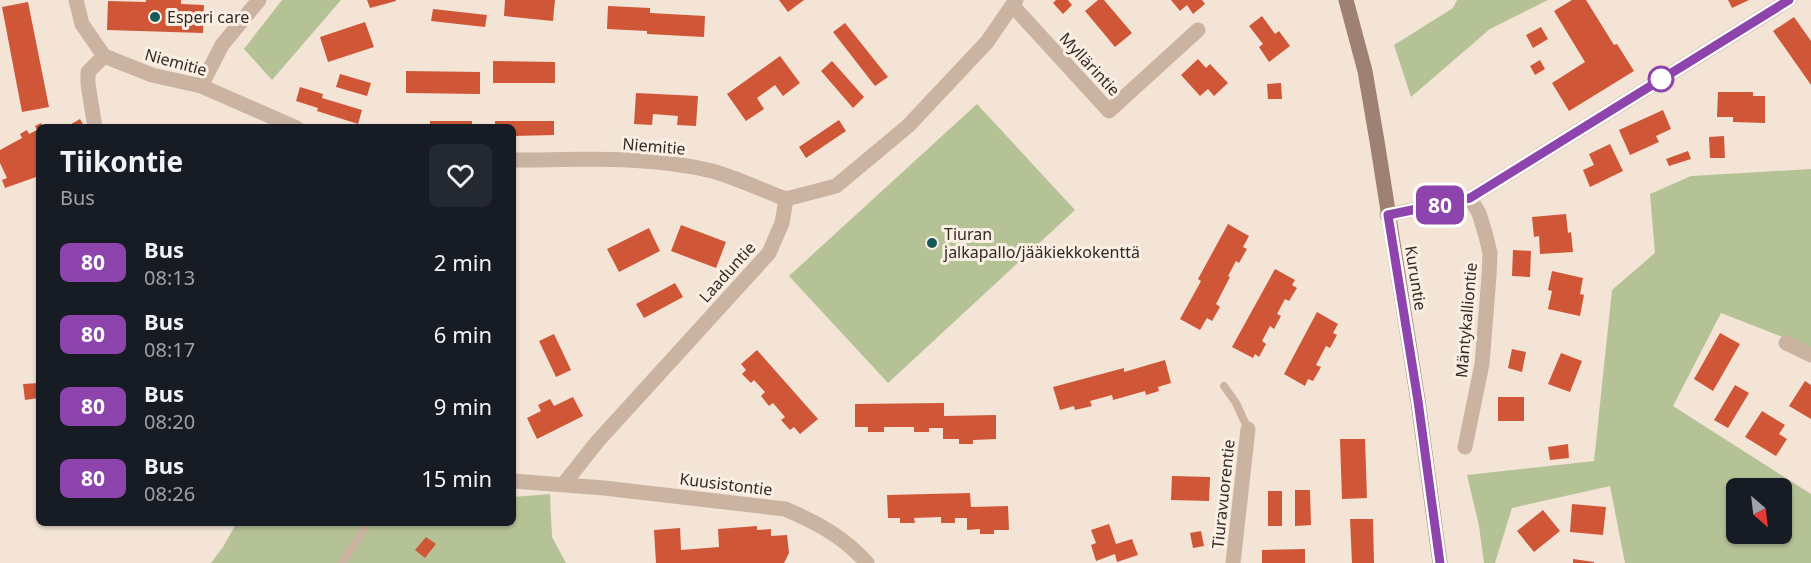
<!DOCTYPE html>
<html lang="en">
<head>
<meta charset="utf-8">
<style>
	:root { --surface:#171b24; --page:#242831; --text:#f1f3f6; --muted:#9ea1a6 }
	body { margin:0; font-family:"Noto Sans",sans-serif; background:var(--page); color:var(--text); height:100vh; display:flex; flex-direction:column; font-size:22px; white-space:nowrap }
	* { box-sizing:border-box; margin:0 }
	p { font-size:20px; color:var(--muted) }
	.icon { flex:none; width:33px; height:33px; fill:none; stroke:currentColor; stroke-width:2; stroke-linecap:round; stroke-linejoin:round }
	.map { position:relative; flex:1; overflow:hidden }
	.side { position:absolute; left:36px; top:124px; width:480px; height:402px; display:flex; flex-direction:column; background:var(--surface); border-radius:9px; box-shadow:0 2px 4px #0004 }
	.side>* { flex:none }
	.badge { padding:0 12px; border-radius:9px; font-size:21px; line-height:39px }
	.needle { width:39px; rotate:152deg }
	.buttons { position:absolute; left:1726px; top:478px; display:grid; gap:12px }
	.buttons a { display:grid; place-items:center; width:66px; height:66px; border-radius:9px; background:var(--surface); box-shadow:0 2px 4px #0004; font-size:30px }
	.map>.badge { position:absolute; translate:-50% -50%; box-shadow:0 0 0 3px #fff }
	.round { display:grid; place-items:center; flex:none; width:63px; height:63px; border-radius:9px; background:var(--page) }
	.headline { display:flex; align-items:center; justify-content:space-between; height:102px; padding:0 24px }
	h1 { font-size:28px; font-weight:700; line-height:45px }
	ul { padding:0; list-style:none }
	li { display:flex; align-items:center; gap:18px; height:72px; padding:0 24px }
	li div { flex:1 }
	li b { display:block; font-size:22px }
	li em { font-style:normal }
	li .badge { min-width:66px; font-weight:700; text-align:center }
	.map>svg:first-child { display:block }
	.green { fill:#b5c296; fill-rule:evenodd }
	.building { fill:#cf5738 }
	.lines { fill:none; stroke-linecap:round; stroke-linejoin:round }
	.lane { stroke:#cbb3a2; stroke-width:8 }
	.street { stroke:#cbb3a2; stroke-width:15 }
	.secondary { stroke:#9f8173; stroke-width:15 }
	.line-casing { stroke:#fff; stroke-width:14 }
	.line { stroke:#8e44ad; stroke-width:9 }
	.poi-dot { fill:#18585a; stroke:#faefe3; stroke-width:2 }
	.stop-dot { fill:#fff; stroke:#8e44ad; stroke-width:3 }
	.labels { text-anchor:middle; stroke-width:6; stroke-linejoin:round; paint-order:stroke }
	.poi-label { font-size:16px; fill:#352925; stroke:#faefe3; text-anchor:start }
	.street-label { font-size:16px; fill:#352925; stroke:#faefe3 }
</style>
</head>
<body>
<div class="map">
<svg width="1811" height="563" viewBox="0 0 1811 563">
	<rect width="100%" height="100%" fill="#f3e4d6"/>
	<!-- green -->
	<path class="green" d="M282,0H341L272,80L244,49Z
		M1457,0H1548L1490,29L1411,97L1394,45L1453,8Z
		M977,104L1075,210L888,383L789,276Z
		M1811,169V348L1721,313L1673,406L1811,494V563H1625L1610,486L1512,508L1495,563H1484L1479,526L1467,475L1594,461L1612,290L1655,253L1650,194L1691,176ZM1737,489H1782V534H1737Z
		M550,494L552,537L566,563H211L223,547L236,524H513V497Z"/>
	<!-- building -->
	<path class="building" d="M146,0H181V4L204,5L203,33L107,30L108,1L146,2Z
		M367,0H396V1L370,8Z
		M505,0H555L553,21L504,16Z
		M779,0H804L788,12Z
		M1056,0H1068L1072,5L1063,14L1053,3Z
		M1098,0H1104L1132,33L1115,47L1085,11Z
		M1171,0H1202L1205,4L1193,14L1187,5L1180,11Z
		M1572,0H1586L1614,45L1617,44L1634,71L1569,111L1552,83L1585,62L1554,11Z
		M1728,0H1749L1732,8Z
		M28,2L49,107L22,112L2,7Z
		M608,6L650,8V13L705,16L704,37L647,34V31L607,29Z
		M433,9L487,15L485,27L431,21Z
		M1262,16L1275,34L1279,31L1290,46L1269,62L1259,47L1263,44L1249,26Z
		M1794,17L1811,41V85L1773,31Z
		M365,22L374,47L328,62L320,37Z
		M845,23L888,77L875,86L833,32Z
		M1541,27L1548,39L1533,48L1526,35Z
		M780,56L800,83L783,96L775,85L757,98L764,109L746,121L727,94Z
		M1198,59L1206,68L1210,64L1228,83L1214,96L1208,89L1200,96L1181,75Z
		M1540,60L1545,69L1535,75L1530,66Z
		M493,61L555,62V83H493Z
		M832,61L864,97L853,108L821,71Z
		M406,71L480,72V94L406,93Z
		M340,74L371,83L367,96L336,87Z
		M1281,83L1282,99H1268L1267,84Z
		M300,87L323,94L322,98L362,110L358,124L317,111L318,108L296,101Z
		M1718,92H1753V96H1765V123L1733,122V117H1717Z
		M636,93L698,96L696,126L677,125L678,116L653,114L652,125L634,124Z
		M1663,110L1671,129L1656,136L1659,142L1630,155L1619,130Z
		M80,119L85,128H64Z
		M839,120L846,131L806,158L799,147Z
		M430,121H472V128H430Z
		M495,121H554V135L513,136V128H495Z
		M41,123L43,128H39V176L5,188L2,180L7,178L0,163V150L22,138L20,134L27,130L29,134L37,130L35,126Z
		M1724,136L1725,158H1710L1709,137Z
		M1610,144L1623,171L1590,187L1583,170L1594,165L1589,154Z
		M1688,151L1691,159L1669,166L1666,159Z
		M1566,214L1568,233L1571,232L1573,252L1540,254L1539,236L1534,237L1532,217Z
		M1228,224L1249,236L1243,247L1247,249L1239,263L1236,261L1228,276L1230,277L1216,304L1220,307L1212,321L1207,318L1200,330L1180,319L1201,281L1198,279Z
		M681,225L726,242L716,268L671,251Z
		M649,228L660,251L619,272L607,249Z
		M1513,250L1531,251L1530,277L1512,276Z
		M1275,269L1295,280L1292,285L1297,288L1289,301L1285,299L1277,314L1281,316L1274,329L1270,326L1262,341L1266,344L1259,357L1255,354L1253,358L1232,347Z
		M1552,271L1583,278L1580,294L1584,295L1580,316L1548,309L1552,291L1548,290Z
		M675,283L683,297L644,318L636,304Z
		M1317,312L1338,324L1333,333L1337,335L1330,348L1326,346L1316,365L1321,367L1313,381L1308,379L1305,386L1284,374Z
		M1720,333L1740,344L1713,391L1694,379Z
		M554,334L571,370L556,377L539,341Z
		M1512,349L1526,352L1522,372L1508,368Z
		M757,350L818,419L800,434L794,427L790,430L781,420L785,417L773,403L769,406L761,396L765,392L754,380L751,383L742,374L746,370L741,364Z
		M1561,353L1582,361L1570,392L1548,384Z
		M1165,360L1171,383L1158,387L1159,391L1146,395L1145,391L1113,400L1112,395L1090,401L1092,406L1075,410L1074,406L1060,410L1053,387L1124,368V372Z
		M1805,381L1811,385V419L1789,406Z
		M39,383V398L25,400L23,384Z
		M1735,385L1749,393L1728,428L1714,420Z
		M573,397L583,416L537,439L527,418L541,411L538,405L550,399L554,406Z
		M1498,397H1524V421H1498Z
		M944,403V416L996,415V439L973,440V444H959V439H943V428H929V432H914V427H884V432H868V427H855V404Z
		M1762,411L1785,425L1779,434L1787,439L1776,456L1745,437Z
		M1340,439H1365L1367,498L1342,499Z
		M1568,444L1569,458L1550,460L1548,447Z
		M1172,476L1210,477L1209,501L1171,500Z
		M1295,490H1310L1311,525L1295,526Z
		M1268,491H1282V526H1268Z
		M970,493L971,507L1008,506L1009,530H994V534H980V529L967,530V518H955V523H941V517L914,518L915,523H900V518H888L887,495Z
		M1572,504L1606,507L1603,535L1570,532Z
		M1543,510L1560,531L1534,552L1517,531Z
		M1350,519H1373L1374,563H1352Z
		M1109,524L1116,544L1132,539L1138,555L1117,562L1115,554L1096,561L1091,545L1096,543L1091,530Z
		M757,526V530L771,529V536L787,535L789,553L784,563H656L654,530L680,528L681,550L719,547L718,529Z
		M1201,531L1204,546L1193,548L1190,533Z
		M426,537L436,544L425,558L415,550Z
		M1305,549V563H1262V550Z
		M1573,559L1594,562V563H1573Z"/>
	<g class="lines">
		<!-- lane -->
		<path class="lane" d="M1224,386L1236,403L1248,429
			M342,563L367,524"/>
		<!-- street -->
		<path class="street" d="M76,0L82,24L104,56L152,75L201,86L297,128
			M1013,6L1109,111L1198,30
			M201,86L222,45L259,0
			M95,128L88,84V72L104,56
			M513,160C578,160 648,155 712,171C737,178 762,190 786,199
			M1387,215L1470,198L1789,0
			M1786,343L1811,355
			M1465,447L1482,364L1489,276L1490,253L1486,236L1479,213L1470,198
			M513,481L604,488L785,509C816,522 844,537 867,563
			M563,485L597,442L769,253L782,223L786,199L836,186L908,126L987,42L1016,0
			M1233,563L1248,429"/>
		<!-- secondary -->
		<path class="secondary" d="M1346,0L1365,71L1377,141L1418,401L1440,563"/>
	</g>
	<g class="lines">
		<defs>
			<path id="line" d="M1440,563L1418,401L1388,215L1470,198L1789,0"/>
		</defs>
		<!-- line casing -->
		<use href="#line" class="line-casing"/>
		<!-- line -->
		<use href="#line" class="line"/>
	</g>
	<!-- markers -->
	<g class="poi-dot">
		<circle cx="155" cy="17" r="6"/>
		<circle cx="932" cy="243" r="6"/>
	</g>
	<circle class="stop-dot" cx="1661" cy="79" r="12"/>
	<g class="labels">
		<!-- poi labels -->
		<g class="poi-label">
			<text x="167" y="23">Esperi care</text>
			<text x="944" y="240">Tiuran<tspan x="944" dy="18">jalkapallo/jääkiekkokenttä</tspan></text>
		</g>
		<!-- street labels -->
		<g class="street-label">
			<text transform="translate(176 62) rotate(15)" y="6">Niemitie</text>
			<text transform="translate(1090 64) rotate(47)" y="6">Myllärintie</text>
			<text transform="translate(654 146) rotate(5)" y="6">Niemitie</text>
			<text transform="translate(727 272) rotate(-48)" y="6">Laaduntie</text>
			<text transform="translate(1416 278) rotate(81)" y="6">Kuruntie</text>
			<text transform="translate(1466 320) rotate(-85)" y="6">Mäntykalliontie</text>
			<text transform="translate(726 484) rotate(7)" y="6">Kuusistontie</text>
			<text transform="translate(1223 494) rotate(-84)" y="6">Tiuravuorentie</text>
		</g>
	</g>
</svg>
<div class="buttons">
<a><svg class="needle" viewBox="-14 -14 28 28"><path d="M0-13l5 13h-10z" fill="#e53935"/><path d="M0 13l5-13h-10z" fill="#9ea1a6"/></svg></a>
</div>
<b class="badge" style="left:1440px;top:205px;background:#8e44ad;color:#fff">80</b>
<section class="side">
<div class="headline"><div><h1>Tiikontie</h1><p>Bus</p></div><a class="round"><svg class="icon" aria-label="heart" viewBox="0 0 24 24"><path d="M12 20l-8-8c-3-5 5-10 8-4 3-6 11-1 8 4z"/></svg></a></div>
<ul>
<li><span class="badge" style="background:#8e44ad;color:#fff">80</span><div><b>Bus</b><p>08:13</p></div><em>2 min</em></li>
<li><span class="badge" style="background:#8e44ad;color:#fff">80</span><div><b>Bus</b><p>08:17</p></div><em>6 min</em></li>
<li><span class="badge" style="background:#8e44ad;color:#fff">80</span><div><b>Bus</b><p>08:20</p></div><em>9 min</em></li>
<li><span class="badge" style="background:#8e44ad;color:#fff">80</span><div><b>Bus</b><p>08:26</p></div><em>15 min</em></li>
</ul>
</section>
</div>
</body>
</html>
